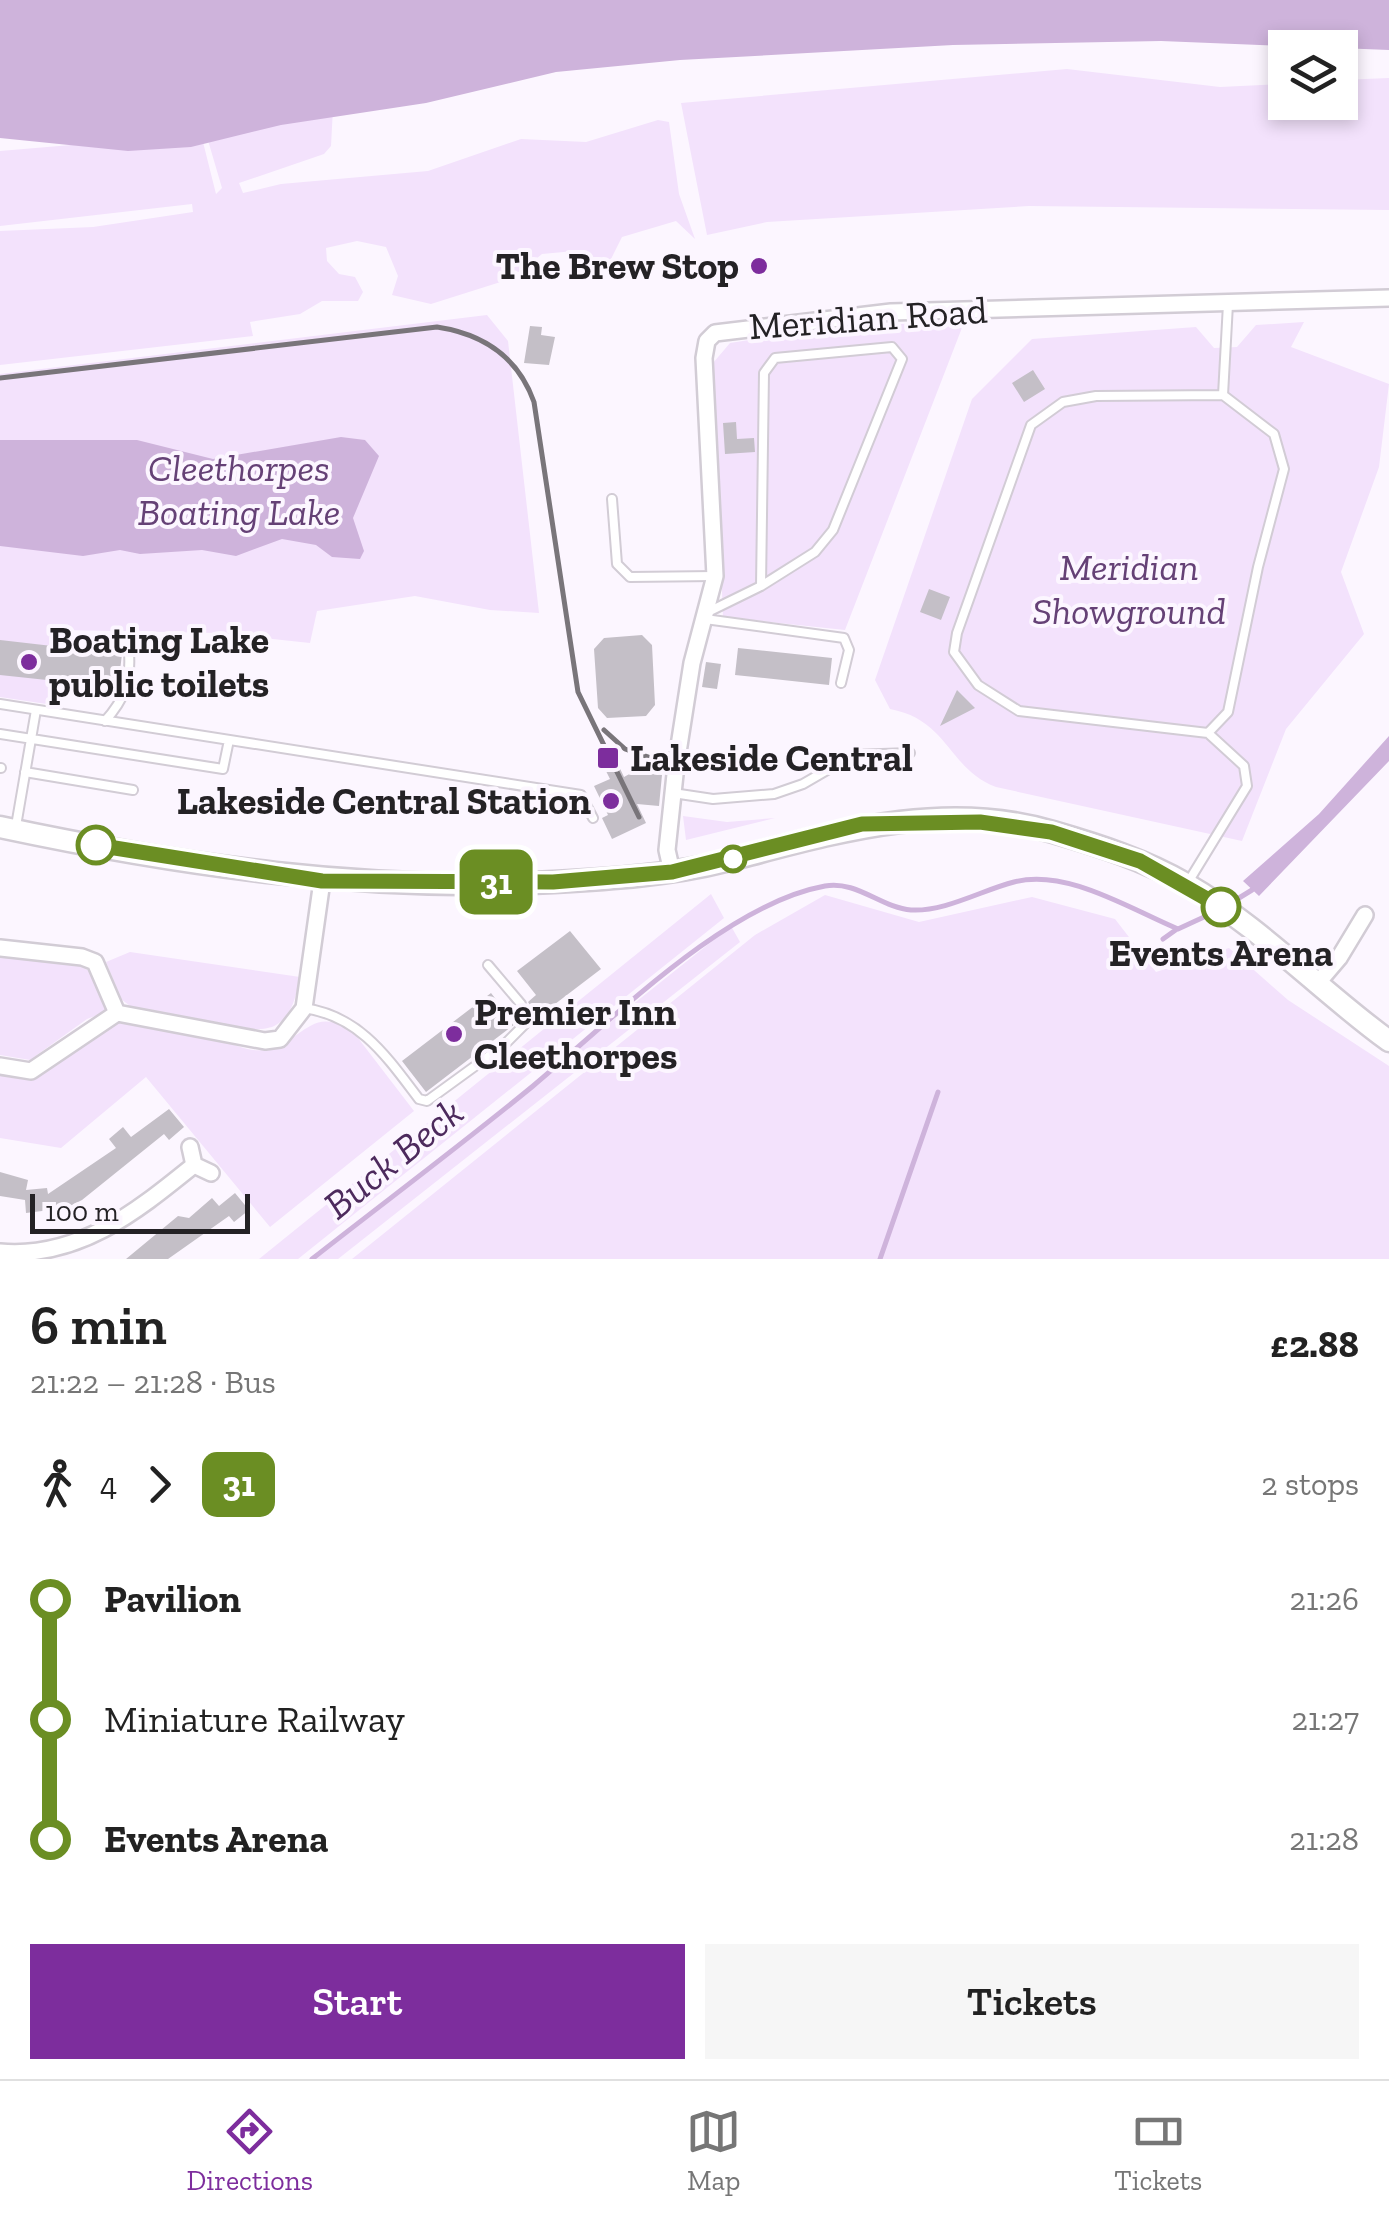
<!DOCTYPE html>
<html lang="en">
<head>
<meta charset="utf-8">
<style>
	:root { --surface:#fff; --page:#f6f6f6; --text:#222; --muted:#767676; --line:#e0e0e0; --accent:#7d2d9d }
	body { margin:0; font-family:"Zilla Slab",serif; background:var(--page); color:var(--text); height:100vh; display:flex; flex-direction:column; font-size:38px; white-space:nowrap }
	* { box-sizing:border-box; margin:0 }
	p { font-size:32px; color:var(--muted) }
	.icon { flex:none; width:55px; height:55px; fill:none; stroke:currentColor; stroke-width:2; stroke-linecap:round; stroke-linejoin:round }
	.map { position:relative; height:1259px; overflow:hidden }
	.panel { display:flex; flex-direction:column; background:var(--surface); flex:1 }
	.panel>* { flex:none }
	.badge { padding:0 20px; border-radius:15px; font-size:35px; line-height:65px }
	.tools { position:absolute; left:1268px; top:30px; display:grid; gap:20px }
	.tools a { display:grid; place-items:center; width:90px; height:90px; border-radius:0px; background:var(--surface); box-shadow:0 5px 15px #0003; font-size:50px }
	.scale { position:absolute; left:30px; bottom:25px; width:220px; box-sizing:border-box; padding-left:10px; border:5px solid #242225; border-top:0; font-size:28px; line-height:35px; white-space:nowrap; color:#242225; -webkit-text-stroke:8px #fcf6ff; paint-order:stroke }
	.map>.badge { position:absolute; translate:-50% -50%; box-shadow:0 0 0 5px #fff }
	.legs { display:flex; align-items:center; gap:15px; height:110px; padding:0 30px; font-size:32px }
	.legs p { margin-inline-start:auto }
	.summary { display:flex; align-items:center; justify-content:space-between; height:170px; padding:0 30px }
	h1 { font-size:55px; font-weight:600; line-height:75px }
	.action { display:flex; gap:20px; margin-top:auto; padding:20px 30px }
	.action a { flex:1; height:115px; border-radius:0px; background:var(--accent); color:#fff; font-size:40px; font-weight:600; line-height:115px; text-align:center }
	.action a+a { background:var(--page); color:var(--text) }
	ul { padding:0 30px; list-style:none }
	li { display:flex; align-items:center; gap:35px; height:120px; font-size:38px }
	li i { display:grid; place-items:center; width:15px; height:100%; margin:0 12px; background:currentColor }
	li i::after { content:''; width:25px; height:25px; margin:-12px; border:8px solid; border-radius:50%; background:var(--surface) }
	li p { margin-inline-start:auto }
	li:first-child i { background:linear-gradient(#0000 50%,currentColor 0) }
	li:last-child i { background:linear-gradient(currentColor 50%,#0000 0) }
	.dock { display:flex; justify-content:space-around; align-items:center; height:140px; border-top:2px solid var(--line); background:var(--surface); font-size:28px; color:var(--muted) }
	.dock a { display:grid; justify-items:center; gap:5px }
	.dock .selected { color:var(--accent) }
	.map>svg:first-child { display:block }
	.green { fill:#f3e2fc }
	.water { fill:#ceb3db }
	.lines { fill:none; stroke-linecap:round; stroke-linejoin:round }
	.stream { stroke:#ceb3db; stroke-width:5 }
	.building { fill:#c4bfc7 }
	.service-casing { stroke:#d2ccd5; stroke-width:12 }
	.minor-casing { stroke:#d2ccd5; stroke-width:20 }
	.tertiary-casing { stroke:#d2ccd5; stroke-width:25 }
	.service { stroke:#fff; stroke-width:8 }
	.minor { stroke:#fff; stroke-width:15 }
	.tertiary { stroke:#fff; stroke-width:20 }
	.rail { stroke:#79757a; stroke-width:5 }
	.line-1-casing { stroke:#fff; stroke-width:22 }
	.line-1 { stroke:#6b8e23; stroke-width:15 }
	.poi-dot { fill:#7d2d9d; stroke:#fcf6ff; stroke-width:4 }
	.stop-1-dot { fill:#fff; stroke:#6b8e23; stroke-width:5 }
	.labels { text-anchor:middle; stroke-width:8; stroke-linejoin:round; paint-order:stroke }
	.poi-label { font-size:38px; font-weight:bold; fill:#242225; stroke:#fcf6ff; text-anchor:start }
	.street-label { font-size:38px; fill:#242225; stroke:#fcf6ff }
	.park-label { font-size:38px; font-style:italic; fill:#654176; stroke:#fcf6ff }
	.stop-label { font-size:38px; font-weight:bold; fill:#242225; stroke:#fcf6ff }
	.water-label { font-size:40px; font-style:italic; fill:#4d2a5d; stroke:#fcf6ff }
</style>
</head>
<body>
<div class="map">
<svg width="1389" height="1259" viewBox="0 0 1389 1259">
	<rect width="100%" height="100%" fill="#fcf6ff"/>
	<!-- green -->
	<path class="green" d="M1067,69L1220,87L1285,84V102H1340V80L1389,78V210L1029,206L767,222L707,235L681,103Z
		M333,108L331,146L324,154L239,183L243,193L281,184L428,171L521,139L586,142L658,120L669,122L679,194L695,239L676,221L622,237L610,261L593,267L585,250L542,254L513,278L431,304L392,295L398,276L386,247L357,241L326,248L327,261L339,274L355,277L363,292L358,301H322L300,314L250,322L253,336L0,365V231L93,227L193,212L192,204L0,226V151L201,134L216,194L222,188L207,137Z
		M487,315L508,341L539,613L490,610L415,596L317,611L310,643L218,633L63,630L56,681L63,683L61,694L54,693L53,705L0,697V374Z
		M965,320L845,630L723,617L713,363L730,343L822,329Z
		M1304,322L1291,347L1389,384L1379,467L1341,572L1364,634L1286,729L1242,841L996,787C948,769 949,720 890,709L875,680L972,399L1032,339L1196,327L1214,348L1237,347L1256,325Z
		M683,816L727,822L775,818L686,840Z
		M711,894L724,918L298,1259H259Z
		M825,895L919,922L1032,897L1115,919L1156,972L1229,948L1288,1000L1389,1066V1259H352L755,935Z
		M731,926L740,942L338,1259H314Z
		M0,952C48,958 104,950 106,1012L87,1019L30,1060L0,1055Z
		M130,952L300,977C296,995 293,1015 276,1025C254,1039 162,1014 134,1009L121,999L106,962Z
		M116,1021C150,1027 184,1031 217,1039C232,1043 247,1052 262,1050C304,1045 313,997 358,1038L414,1111L270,1227L146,1077L61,1148L0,1138V1070L34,1074Z"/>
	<!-- water -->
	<path class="water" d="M0,0H1389V50L1161,41L953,45L680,60L556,72L426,103L281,125L191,147L128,151L0,138Z
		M341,437L365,440L379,456L353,518L364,551L360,559L332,557L316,545L282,539L236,556L202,550L140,554L120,550L83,556L0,546V440H137L213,459Z
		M1389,736V761L1259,896L1243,881L1319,814Z"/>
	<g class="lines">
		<!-- stream -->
		<path class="stream" d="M1226,906L1252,890
			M1163,939L1177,929
			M312,1259C386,1201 461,1145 533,1086C610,1022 725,904 825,886C856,880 882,908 911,910C945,912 982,890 1014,882C1066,868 1130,909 1178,929L1217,911
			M880,1259L938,1092"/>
	</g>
	<!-- building -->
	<path class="building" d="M530,326L542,327L541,335L555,337L549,365L524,363Z
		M1033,370L1045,389L1024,402L1012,383Z
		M736,422L737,439L754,438L755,452L725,454L723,423Z
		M929,589L950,597L941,620L920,612Z
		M642,635L652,645L655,705L646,716L607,718L598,708L594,649L604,638Z
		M0,640L122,654L118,687H97L96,692L74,688L75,683L0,675Z
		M738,648L832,658L829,685L735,675Z
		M706,662L721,664L717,689L702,687Z
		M957,690L975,708L940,726Z
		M616,760L624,777L633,772L662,775L659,806L637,804L646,823L612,839L602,818L608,815L594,786L610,779L603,765Z
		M570,931L601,969L538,1017L528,1002L536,995L517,971Z
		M491,993L515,1024L426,1092L402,1061Z
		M169,1109L184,1127L169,1140L164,1134L82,1200L66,1208L26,1213L25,1200L0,1196V1172L28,1180L26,1190L47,1188L48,1194L116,1148L109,1139L123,1127L131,1137Z
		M235,1193L249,1210L234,1222L229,1216L168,1259H126L178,1216L189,1218L212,1198L219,1206Z"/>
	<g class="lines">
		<defs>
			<path id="service" d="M1223,395L1228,304
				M612,499L617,564L630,577L715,576
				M706,613L761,586L764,373L775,358L892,347L902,359L833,530L815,552L761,586
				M705,619L844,638L849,650L841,683
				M0,704L581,795L593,818
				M105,721C124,700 131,682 129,653
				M0,734L223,769L229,740
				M0,768H1
				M25,772L133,790
				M673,793L713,799L774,794L803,784L853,755L910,753
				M16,826L36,710
				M1187,884L1247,786L1244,766L1208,733L1228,712L1258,567L1284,469L1274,434L1223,395L1096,396L1063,402L1031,425L957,633L954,652L978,685L1019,711L1208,733
				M304,1008C360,1016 387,1057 419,1099L427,1101L504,1045L526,1023L521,1004L488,965"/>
			<path id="minor" d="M672,872L667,850L676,765L692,663L715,576L704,358L707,341L715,333L891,312L1389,298
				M0,948L82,957L95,962L117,1013
				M1316,985L1339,958L1365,915
				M0,1066L31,1071L117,1013L265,1041L280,1039L304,1008L322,881
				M190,1147L194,1165L211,1173
				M0,1252C79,1259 137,1211 194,1165"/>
			<path id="tertiary" d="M0,827C183,866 367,892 554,882C611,879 671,875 726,861C833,833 942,799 1053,832C1098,845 1145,860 1186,884C1261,927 1320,991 1389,1041"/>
		</defs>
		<!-- service casing -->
		<use href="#service" class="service-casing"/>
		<!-- minor casing -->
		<use href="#minor" class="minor-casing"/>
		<!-- tertiary casing -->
		<use href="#tertiary" class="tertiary-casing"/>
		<!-- service -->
		<use href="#service" class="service"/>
		<!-- minor -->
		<use href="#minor" class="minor"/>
		<!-- tertiary -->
		<use href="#tertiary" class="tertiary"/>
		<!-- rail -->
		<path class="rail" d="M0,378L437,327C483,334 518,357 534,402L578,692L639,817
			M604,730L625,749L663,762"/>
	</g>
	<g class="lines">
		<defs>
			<path id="line-1" d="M96,845L322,881L553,882L672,872L862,824L980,822L1051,832L1140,861L1221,907"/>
		</defs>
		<!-- line-1 casing -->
		<use href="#line-1" class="line-1-casing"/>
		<!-- line-1 -->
		<use href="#line-1" class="line-1"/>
	</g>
	<!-- markers -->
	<g class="poi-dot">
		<circle cx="759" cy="266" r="10"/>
		<circle cx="29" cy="662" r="10"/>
		<rect x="596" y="746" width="24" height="24" rx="5"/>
		<circle cx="611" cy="801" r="10"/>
		<circle cx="454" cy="1034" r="10"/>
	</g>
	<g class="stop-1-dot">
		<circle cx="96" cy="845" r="18"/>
		<circle cx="733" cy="859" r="12"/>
		<circle cx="1221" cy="907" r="18"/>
	</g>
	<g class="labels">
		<!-- poi labels -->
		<g class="poi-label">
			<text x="739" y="279" text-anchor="end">The Brew Stop</text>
			<text x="49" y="653">Boating Lake<tspan x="49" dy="44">public toilets</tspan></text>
			<text x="630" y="771">Lakeside Central</text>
			<text x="591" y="814" text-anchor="end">Lakeside Central Station</text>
			<text x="474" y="1025">Premier Inn<tspan x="474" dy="44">Cleethorpes</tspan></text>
		</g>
		<!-- street labels -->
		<g class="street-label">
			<text transform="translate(868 318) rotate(-4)" y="13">Meridian Road</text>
		</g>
		<!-- park labels -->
		<g class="park-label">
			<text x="239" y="481">Cleethorpes<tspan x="239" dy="44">Boating Lake</tspan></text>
			<text x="1129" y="580">Meridian<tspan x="1129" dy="44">Showground</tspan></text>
		</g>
		<!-- stop labels -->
		<g class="stop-label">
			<text x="1221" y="966">Events Arena</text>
		</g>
		<!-- water labels -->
		<g class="water-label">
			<text transform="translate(393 1158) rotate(-39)" y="14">Buck Beck</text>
		</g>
	</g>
</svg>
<div class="tools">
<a><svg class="icon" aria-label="layers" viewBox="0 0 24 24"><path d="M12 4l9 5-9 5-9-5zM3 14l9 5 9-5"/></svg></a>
</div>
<div class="scale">100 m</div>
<b class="badge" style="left:496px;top:882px;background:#6b8e23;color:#fff">31</b>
</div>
<section class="panel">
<div class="summary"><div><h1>6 min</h1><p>21:22 – 21:28 · Bus</p></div><b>£2.88</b></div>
<div class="legs"><svg class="icon" aria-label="walk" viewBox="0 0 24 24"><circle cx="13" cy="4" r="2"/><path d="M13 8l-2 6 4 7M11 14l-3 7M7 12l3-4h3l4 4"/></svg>4<svg class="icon" aria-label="forward" viewBox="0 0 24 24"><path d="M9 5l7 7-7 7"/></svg><b class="badge" style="background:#6b8e23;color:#fff">31</b><p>2 stops</p></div>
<ul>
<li><i style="color:#6b8e23"></i><b>Pavilion</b><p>21:26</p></li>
<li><i style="color:#6b8e23"></i><span>Miniature Railway</span><p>21:27</p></li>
<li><i style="color:#6b8e23"></i><b>Events Arena</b><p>21:28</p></li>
</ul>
<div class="action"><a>Start</a><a>Tickets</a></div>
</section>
<nav class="dock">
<a class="selected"><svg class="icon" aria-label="directions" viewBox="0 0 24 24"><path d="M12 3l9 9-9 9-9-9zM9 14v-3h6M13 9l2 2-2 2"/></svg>Directions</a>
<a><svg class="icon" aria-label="map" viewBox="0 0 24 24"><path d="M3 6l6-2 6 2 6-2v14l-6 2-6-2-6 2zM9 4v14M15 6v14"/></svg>Map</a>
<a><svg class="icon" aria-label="tickets" viewBox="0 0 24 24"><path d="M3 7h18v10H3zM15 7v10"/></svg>Tickets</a>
</nav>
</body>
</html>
